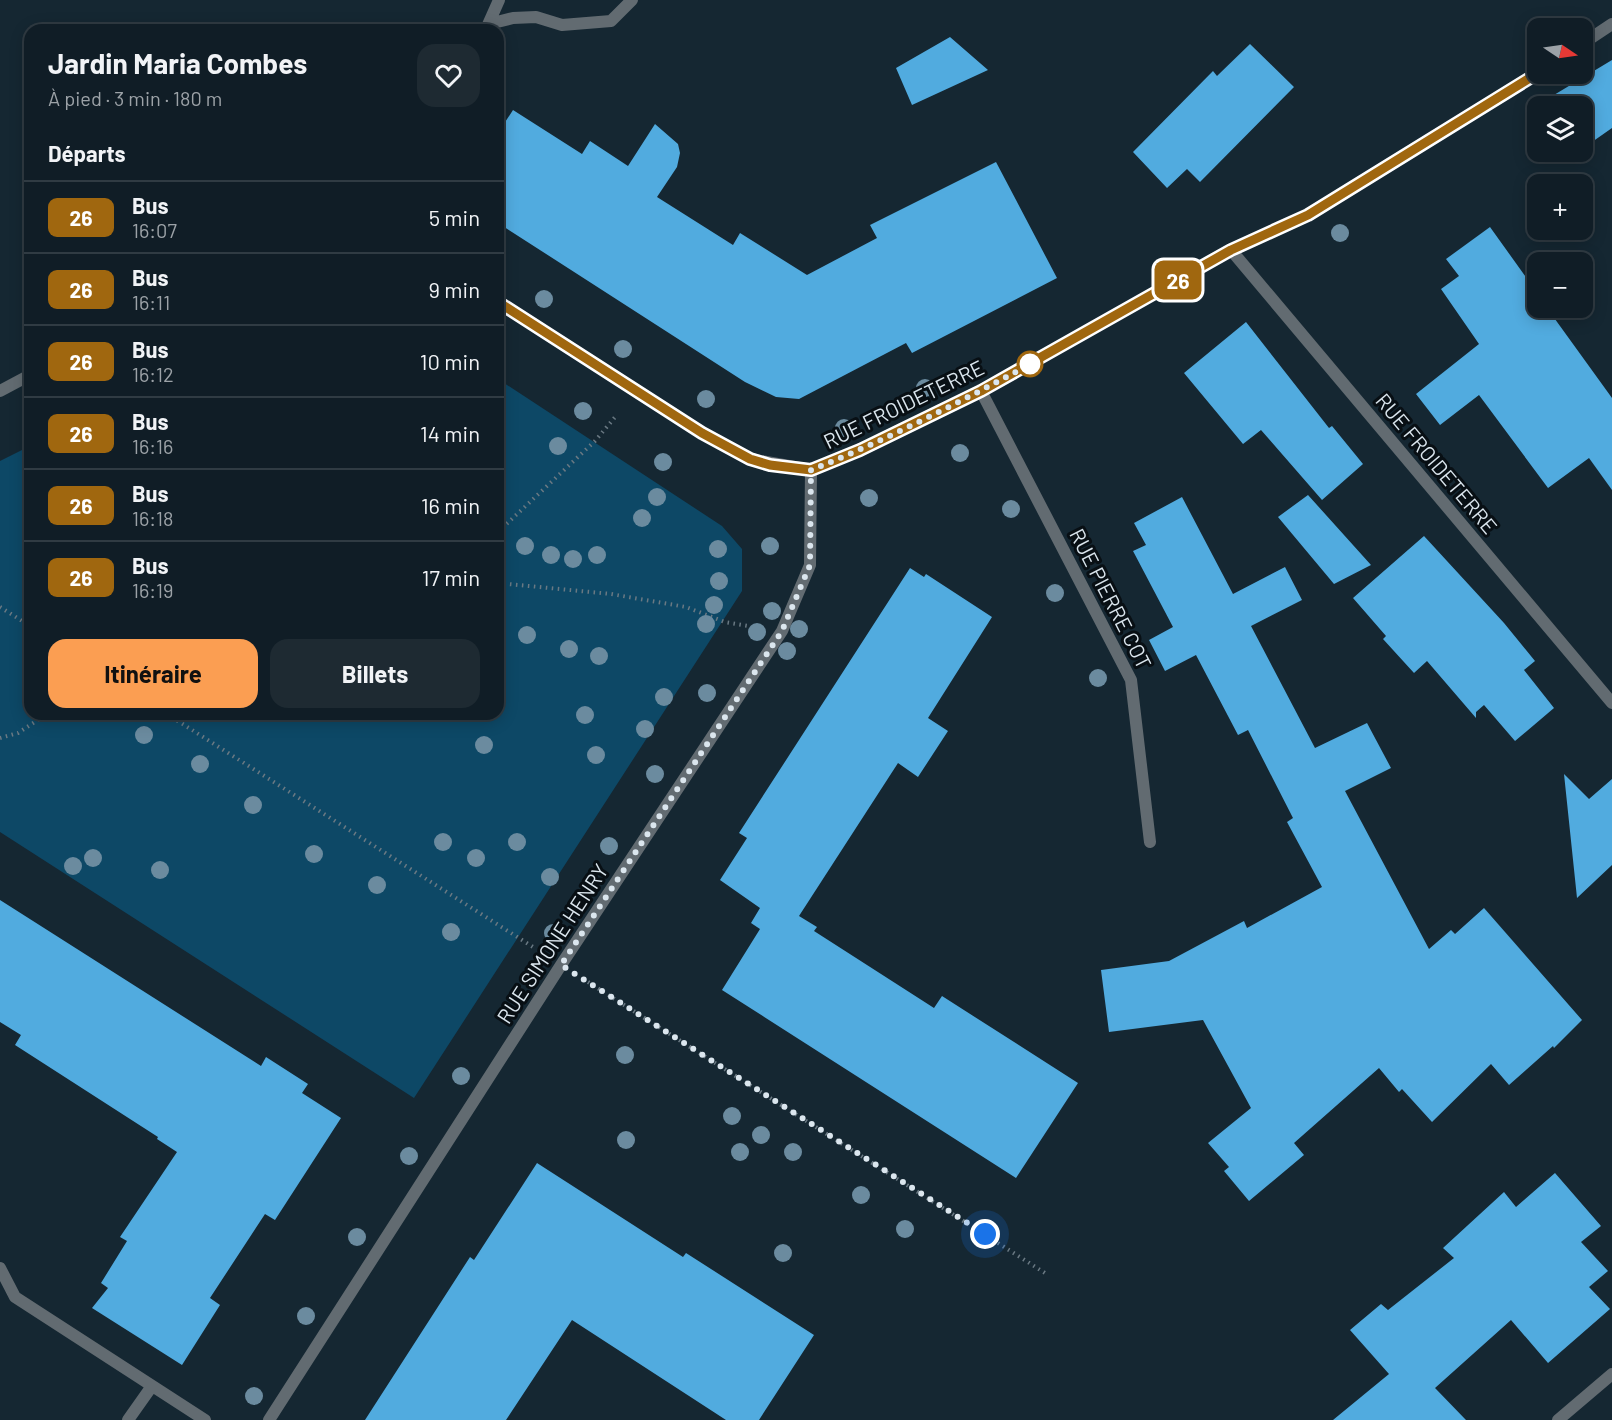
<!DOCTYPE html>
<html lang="fr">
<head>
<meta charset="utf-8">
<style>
	:root { --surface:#101d26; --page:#1e2a32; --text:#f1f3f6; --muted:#9ca2a7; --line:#303b43; --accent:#fb9e52 }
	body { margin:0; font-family:Barlow,sans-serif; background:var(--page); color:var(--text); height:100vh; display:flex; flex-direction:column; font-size:22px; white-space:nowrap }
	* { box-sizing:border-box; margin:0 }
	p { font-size:20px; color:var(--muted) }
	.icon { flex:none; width:33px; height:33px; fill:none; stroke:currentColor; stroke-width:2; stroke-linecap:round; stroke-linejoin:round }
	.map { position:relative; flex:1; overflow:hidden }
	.details { position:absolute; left:24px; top:24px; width:480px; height:696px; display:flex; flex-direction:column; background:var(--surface); border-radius:18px; box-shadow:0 3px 15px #0003,0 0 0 2px var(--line) }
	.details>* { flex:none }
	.badge { padding:0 12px; border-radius:9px; font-size:21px; line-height:39px }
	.needle { width:39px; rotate:103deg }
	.controls { position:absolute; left:1527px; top:18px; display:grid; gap:12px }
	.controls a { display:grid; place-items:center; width:66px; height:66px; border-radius:12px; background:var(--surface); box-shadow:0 3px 15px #0003,0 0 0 2px var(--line); font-size:30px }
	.you { position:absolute; width:30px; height:30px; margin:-15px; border:4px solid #fff; border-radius:50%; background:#1a73e8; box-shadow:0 0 0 9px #1a73e833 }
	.map>.badge { position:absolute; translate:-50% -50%; box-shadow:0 0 0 3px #fff }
	h2 { padding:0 24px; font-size:22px; line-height:54px }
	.round { display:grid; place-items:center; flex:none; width:63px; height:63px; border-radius:18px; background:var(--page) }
	.headline { display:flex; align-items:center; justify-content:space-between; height:102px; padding:0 24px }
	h1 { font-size:28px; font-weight:700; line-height:45px }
	.cta { display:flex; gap:12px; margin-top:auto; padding:12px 24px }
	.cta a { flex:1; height:69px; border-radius:18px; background:var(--accent); color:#111; font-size:24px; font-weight:700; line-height:69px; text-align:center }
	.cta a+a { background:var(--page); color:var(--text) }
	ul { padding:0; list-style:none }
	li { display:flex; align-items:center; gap:18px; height:72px; padding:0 24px; border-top:2px solid var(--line) }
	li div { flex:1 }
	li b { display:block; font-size:22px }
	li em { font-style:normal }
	li .badge { min-width:66px; font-weight:700; text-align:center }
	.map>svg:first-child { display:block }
	.green { fill:#0d4866 }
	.building { fill:#51abdf }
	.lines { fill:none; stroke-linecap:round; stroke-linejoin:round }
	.path { stroke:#6a7983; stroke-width:4; stroke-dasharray:1.5 4.5; stroke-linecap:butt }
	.lane { stroke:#626b71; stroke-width:12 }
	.street { stroke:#626b71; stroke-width:12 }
	.tree { fill:#6b8b9f }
	.line-casing { stroke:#fff; stroke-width:14 }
	.line { stroke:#a0670f; stroke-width:9 }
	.walk { stroke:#dbe6ee; stroke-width:6; stroke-dasharray:0 10.8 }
	.stop-dot { fill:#fff; stroke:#a0670f; stroke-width:3 }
	.labels { text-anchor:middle; stroke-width:6; stroke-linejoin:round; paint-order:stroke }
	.street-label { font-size:21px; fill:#dbe6ee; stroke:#080f14 }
</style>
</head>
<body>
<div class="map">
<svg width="1612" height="1420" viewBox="0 0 1612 1420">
	<rect width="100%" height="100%" fill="#152732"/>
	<!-- green -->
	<path class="green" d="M498,379L722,526L742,549V591L414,1098L0,832V461L30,446V714H498Z"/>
	<!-- building -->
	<path class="building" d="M950,37L988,70L912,105L896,68Z
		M1250,44L1294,87L1200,182L1187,169L1167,188L1133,152L1213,71L1217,76Z
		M1612,60V128L1582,149V106H1541L1539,104Z
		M513,110L582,154L590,141L628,166L655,124L678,144L680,153L677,167L657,197L733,245L740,233L807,275L877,238L870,225L996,162L1057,278L912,353L906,343L799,399L776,397L745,382L498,223V133Z
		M1490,227L1538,294V308H1547L1612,398V490L1589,458L1548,488L1479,395L1440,425L1416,394L1479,344L1441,289L1459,276L1446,259Z
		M1246,322L1329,428L1332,426L1363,464L1322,500L1261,430L1243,444L1184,373Z
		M1308,495L1371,565L1334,584L1278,517Z
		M1182,497L1233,594L1285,567L1302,600L1251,626L1315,748L1367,723L1391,768L1345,791L1429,949L1451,930L1455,934L1484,908L1582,1020L1554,1048L1553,1046L1509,1085L1491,1064L1432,1122L1402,1089L1399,1092L1379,1068L1294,1143L1304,1155L1249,1201L1224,1171L1229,1167L1208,1143L1251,1108L1203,1020L1109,1032L1101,970L1169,961L1244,921L1247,928L1322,887L1287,822L1293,818L1248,730L1238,735L1196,655L1165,671L1149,640L1173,627L1133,551L1146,545L1134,523Z
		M1424,536L1504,623L1535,661L1524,670L1554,708L1515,741L1484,705L1476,712V718L1427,661L1414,673L1383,639L1386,636L1353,598Z
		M910,568L924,577L926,574L992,617L928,718L948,731L918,777L898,763L799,916L817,927L814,931L934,1008L942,996L1078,1083L1016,1178L722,990L760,929L751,923L760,908L720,880L747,838L739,833Z
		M1564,774L1589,799L1612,779V865L1577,898Z
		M0,900L261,1066L266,1057L308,1084L302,1093L341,1118L275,1220L265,1214L210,1298L220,1305L182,1365L92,1308L108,1288L101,1283L127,1241L120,1237L177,1152L157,1139L158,1137L15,1045L21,1035L0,1022Z
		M537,1163L683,1257L686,1253L814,1335L759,1420H726L572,1320L506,1420H365L470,1257L474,1260Z
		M1555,1173L1601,1226L1581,1242L1608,1271L1589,1287L1610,1309L1548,1363L1511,1320L1435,1388L1466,1420H1333L1389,1374L1350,1330L1381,1304L1388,1310L1454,1258L1443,1248L1504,1192L1516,1207Z"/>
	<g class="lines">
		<!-- path -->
		<path class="path" d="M498,532L595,441L616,416
			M498,583L611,594L686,607L725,622L748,626
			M0,607L30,626
			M167,714L533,947
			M0,738L18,733L47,714
			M588,982L1045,1273"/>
		<!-- lane -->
		<path class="lane" d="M0,1268L15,1297L205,1420
			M128,1420L152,1386"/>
		<!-- street -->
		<path class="street" d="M489,24L513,18L536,17L562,25L611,21L632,0
			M487,27L499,0
			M1582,44L1612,24
			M1231,250L1612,703
			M498,302L702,433L750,459L811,470L860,450L981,391L1231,250L1308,215L1538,73
			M0,391L30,375
			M981,391L1131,680L1150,842
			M269,1420L561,965L782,631L810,565L811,470
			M1558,1420L1612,1374"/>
	</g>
	<!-- trees -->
	<g class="tree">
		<circle cx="1340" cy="233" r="9"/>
		<circle cx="544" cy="299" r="9"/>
		<circle cx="623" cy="349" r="9"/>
		<circle cx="925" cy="388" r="9"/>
		<circle cx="706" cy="399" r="9"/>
		<circle cx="583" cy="411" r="9"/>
		<circle cx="844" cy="428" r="9"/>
		<circle cx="558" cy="446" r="9"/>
		<circle cx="960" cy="453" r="9"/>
		<circle cx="663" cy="462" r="9"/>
		<circle cx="657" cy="497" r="9"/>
		<circle cx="869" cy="498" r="9"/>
		<circle cx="1011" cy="509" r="9"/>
		<circle cx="642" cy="518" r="9"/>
		<circle cx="525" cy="546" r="9"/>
		<circle cx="770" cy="546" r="9"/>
		<circle cx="718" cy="549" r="9"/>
		<circle cx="551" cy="555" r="9"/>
		<circle cx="597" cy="555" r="9"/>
		<circle cx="573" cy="559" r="9"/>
		<circle cx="719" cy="581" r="9"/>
		<circle cx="1055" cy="593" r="9"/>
		<circle cx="714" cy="605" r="9"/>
		<circle cx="772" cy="611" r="9"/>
		<circle cx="706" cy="624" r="9"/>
		<circle cx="799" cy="629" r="9"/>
		<circle cx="757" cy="632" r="9"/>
		<circle cx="527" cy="635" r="9"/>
		<circle cx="569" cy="649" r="9"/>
		<circle cx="787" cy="651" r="9"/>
		<circle cx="599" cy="656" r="9"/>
		<circle cx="1098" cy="678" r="9"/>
		<circle cx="707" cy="693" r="9"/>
		<circle cx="664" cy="697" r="9"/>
		<circle cx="585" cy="715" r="9"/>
		<circle cx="645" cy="729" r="9"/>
		<circle cx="144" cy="735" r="9"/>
		<circle cx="484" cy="745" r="9"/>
		<circle cx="596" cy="755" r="9"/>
		<circle cx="200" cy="764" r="9"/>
		<circle cx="655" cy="774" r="9"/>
		<circle cx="253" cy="805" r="9"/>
		<circle cx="443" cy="842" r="9"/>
		<circle cx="517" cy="842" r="9"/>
		<circle cx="609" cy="846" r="9"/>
		<circle cx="314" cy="854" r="9"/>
		<circle cx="93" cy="858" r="9"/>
		<circle cx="476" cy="858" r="9"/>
		<circle cx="73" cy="866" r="9"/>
		<circle cx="160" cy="870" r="9"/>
		<circle cx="550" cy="877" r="9"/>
		<circle cx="377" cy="885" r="9"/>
		<circle cx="451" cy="932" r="9"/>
		<circle cx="553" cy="933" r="9"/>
		<circle cx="625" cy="1055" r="9"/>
		<circle cx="461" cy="1076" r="9"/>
		<circle cx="732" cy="1116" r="9"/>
		<circle cx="761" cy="1135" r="9"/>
		<circle cx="626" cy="1140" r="9"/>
		<circle cx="740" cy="1152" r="9"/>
		<circle cx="793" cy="1152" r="9"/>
		<circle cx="409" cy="1156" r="9"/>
		<circle cx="861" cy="1195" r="9"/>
		<circle cx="905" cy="1229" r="9"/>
		<circle cx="357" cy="1237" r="9"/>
		<circle cx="783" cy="1253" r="9"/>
		<circle cx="306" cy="1316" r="9"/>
		<circle cx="254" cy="1396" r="9"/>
	</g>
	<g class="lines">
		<defs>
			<path id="line" d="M498,302L702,433L750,459L770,465L811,470L860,450L981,391L1231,250L1308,215L1538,73"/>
		</defs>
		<!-- line casing -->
		<use href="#line" class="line-casing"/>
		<!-- line -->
		<use href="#line" class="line"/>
		<!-- walk -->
		<path class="walk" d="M985,1234L561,965L782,631L810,565L811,470C889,439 964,400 1038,360L1030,364"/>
	</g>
	<!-- markers -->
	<circle class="stop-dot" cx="1030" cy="364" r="12"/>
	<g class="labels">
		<!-- street labels -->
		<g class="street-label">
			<text transform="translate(904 405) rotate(-26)" y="7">RUE FROIDETERRE</text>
			<text transform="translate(1436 464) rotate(50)" y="7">RUE FROIDETERRE</text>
			<text transform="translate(1110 599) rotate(63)" y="7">RUE PIERRE COT</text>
			<text transform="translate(553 944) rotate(-57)" y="7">RUE SIMONE HENRY</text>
		</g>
	</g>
</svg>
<div class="controls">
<a><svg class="needle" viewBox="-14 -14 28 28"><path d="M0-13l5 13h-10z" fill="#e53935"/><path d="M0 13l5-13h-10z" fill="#9ca2a7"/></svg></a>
<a><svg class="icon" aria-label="layers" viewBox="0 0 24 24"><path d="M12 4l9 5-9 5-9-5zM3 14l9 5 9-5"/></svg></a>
<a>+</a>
<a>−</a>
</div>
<div class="you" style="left:985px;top:1234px"></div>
<b class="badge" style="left:1178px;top:280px;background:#a0670f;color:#fff">26</b>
<section class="details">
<div class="headline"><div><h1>Jardin Maria Combes</h1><p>À pied · 3 min · 180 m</p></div><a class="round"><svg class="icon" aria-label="heart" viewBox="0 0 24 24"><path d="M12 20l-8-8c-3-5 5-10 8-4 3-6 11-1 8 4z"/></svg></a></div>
<h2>Départs</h2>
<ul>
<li><span class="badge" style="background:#a0670f;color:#fff">26</span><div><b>Bus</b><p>16:07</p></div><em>5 min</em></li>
<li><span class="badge" style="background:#a0670f;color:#fff">26</span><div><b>Bus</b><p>16:11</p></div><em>9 min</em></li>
<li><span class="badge" style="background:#a0670f;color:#fff">26</span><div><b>Bus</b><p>16:12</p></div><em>10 min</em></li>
<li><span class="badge" style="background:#a0670f;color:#fff">26</span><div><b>Bus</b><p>16:16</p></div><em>14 min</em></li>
<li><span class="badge" style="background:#a0670f;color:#fff">26</span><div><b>Bus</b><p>16:18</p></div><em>16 min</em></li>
<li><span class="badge" style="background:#a0670f;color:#fff">26</span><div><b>Bus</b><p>16:19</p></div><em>17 min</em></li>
</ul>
<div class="cta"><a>Itinéraire</a><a>Billets</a></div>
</section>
</div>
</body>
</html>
